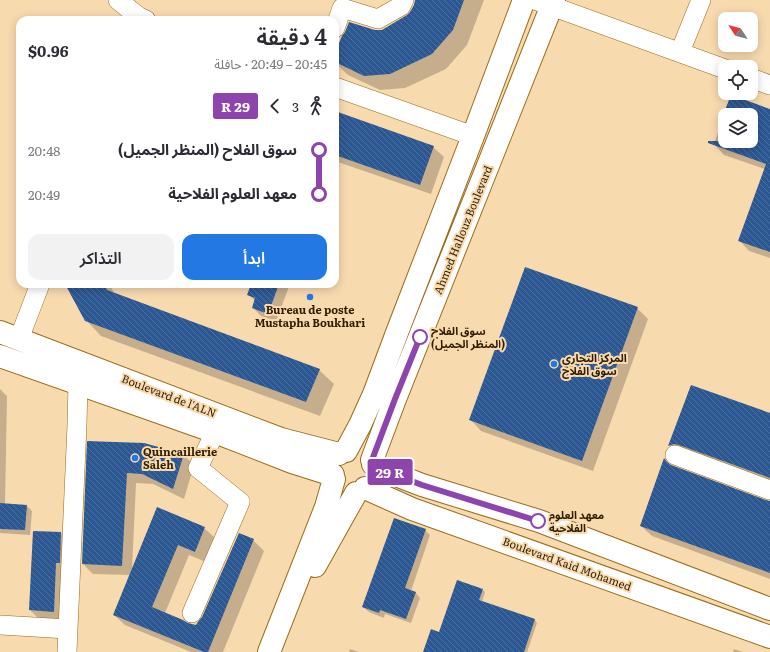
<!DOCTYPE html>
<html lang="ar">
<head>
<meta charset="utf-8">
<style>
	:root { --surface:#fff; --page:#f2f2f3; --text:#2b2b33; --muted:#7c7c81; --accent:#2378e3 }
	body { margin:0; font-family:Literata,"Noto Sans Arabic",serif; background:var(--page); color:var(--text); direction:rtl; height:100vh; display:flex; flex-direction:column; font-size:15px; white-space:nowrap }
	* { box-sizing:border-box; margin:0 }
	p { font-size:13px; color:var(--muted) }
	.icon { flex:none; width:22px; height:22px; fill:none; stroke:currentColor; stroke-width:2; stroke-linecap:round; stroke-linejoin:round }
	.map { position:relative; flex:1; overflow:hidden; direction:ltr }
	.details { position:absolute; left:16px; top:16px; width:323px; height:272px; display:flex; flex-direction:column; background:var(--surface); border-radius:12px; box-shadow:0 2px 10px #0003; direction:rtl }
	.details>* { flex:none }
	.badge { padding:0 8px; border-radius:3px; font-size:14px; line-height:26px }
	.needle { width:26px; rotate:306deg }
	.buttons { position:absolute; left:718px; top:12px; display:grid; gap:8px }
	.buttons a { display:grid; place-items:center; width:40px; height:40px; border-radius:8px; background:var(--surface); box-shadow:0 2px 10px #0003; font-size:20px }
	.map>.badge { position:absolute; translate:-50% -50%; box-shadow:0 0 0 2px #fff }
	.legs { display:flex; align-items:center; gap:6px; height:44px; padding:0 12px; font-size:13px }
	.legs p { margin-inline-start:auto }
	.overview { display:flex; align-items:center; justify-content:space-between; height:68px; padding:0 12px }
	h1 { font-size:22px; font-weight:600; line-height:30px }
	.button { display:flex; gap:8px; margin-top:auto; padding:8px 12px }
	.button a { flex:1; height:46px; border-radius:12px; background:var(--accent); color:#fff; font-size:16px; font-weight:600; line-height:46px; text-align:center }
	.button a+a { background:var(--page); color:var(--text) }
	ul { padding:0 12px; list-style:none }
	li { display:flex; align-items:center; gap:14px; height:44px; font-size:15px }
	li i { display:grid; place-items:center; width:6px; height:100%; margin:0 5px; background:currentColor }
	li i::after { content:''; width:10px; height:10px; margin:-5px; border:3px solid; border-radius:50%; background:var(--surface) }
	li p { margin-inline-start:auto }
	li:first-child i { background:linear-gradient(#0000 50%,currentColor 0) }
	li:last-child i { background:linear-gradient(currentColor 50%,#0000 0) }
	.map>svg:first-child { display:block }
	.shadow { fill:#0003; fill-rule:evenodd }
	.building { fill:url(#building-back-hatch) }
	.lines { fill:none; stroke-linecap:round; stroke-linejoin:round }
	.minor-casing { stroke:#996c19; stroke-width:20 }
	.major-casing { stroke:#996c19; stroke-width:24 }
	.minor { stroke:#fff; stroke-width:19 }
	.major { stroke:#fff; stroke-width:22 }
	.line-1-casing { stroke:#fff; stroke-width:9 }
	.line-1 { stroke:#8e44ad; stroke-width:6 }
	.poi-dot { fill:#2378e3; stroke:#f8daaf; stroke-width:1.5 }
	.stop-1-dot { fill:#fff; stroke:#8e44ad; stroke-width:2 }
	.labels { text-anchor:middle; stroke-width:4; stroke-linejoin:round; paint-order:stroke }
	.street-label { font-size:11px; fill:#311e00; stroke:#f8daaf }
	.poi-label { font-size:11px; font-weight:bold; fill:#311e00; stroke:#f8daaf; text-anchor:start }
	.stop-label { font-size:11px; font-weight:bold; fill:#311e00; stroke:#f8daaf; text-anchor:start }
</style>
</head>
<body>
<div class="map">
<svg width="770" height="652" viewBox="0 0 770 652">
	<defs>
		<pattern id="building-back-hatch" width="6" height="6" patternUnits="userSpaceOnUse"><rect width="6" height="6" fill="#2b5793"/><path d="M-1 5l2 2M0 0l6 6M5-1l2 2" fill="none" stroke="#50709b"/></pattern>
	</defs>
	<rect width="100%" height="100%" fill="#f8daaf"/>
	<!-- shadow -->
	<path class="shadow" d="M417,0H484L467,45L446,69L405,88L380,90L348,75L335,63V55L375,31L382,30L411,13Z
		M731,96L770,110V258L749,251L739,240L765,169L724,155L714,144ZM725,115H751V141H725Z
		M335,112L433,147L444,157L431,194L335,161Z
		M66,284H109L115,294L319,370L334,384L320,416L101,336L86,320Z
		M252,284H290L276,321L261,316L253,308L255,301L249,295Z
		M637,308L648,319L593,471L481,431L471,420Z
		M691,386L770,414V484L680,456L670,446Z
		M0,389L7,396L5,505L27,506L32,511L30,535L0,533Z
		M88,442L143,444L184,455L194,465L184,499L153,484L136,483L132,570L204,528L215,538L206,562L189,555L165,613L188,624L197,626L203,618L253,540L264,551L223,652H191L125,625L114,615L130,575L93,574L83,564Z
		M665,459L672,467L770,502V579L652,536L641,526Z
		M425,530L430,535L411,591L415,592L420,598L411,623L385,614L384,618L369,612L363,607Z
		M61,533L76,548L68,626L45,625L30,610Z
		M483,590L485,592L482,602L535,620L537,623L527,652H424L440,633Z
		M350,649L359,652H349Z
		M734,649L743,652H733Z"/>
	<!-- building -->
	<path class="building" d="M415,0H464L453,30L432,54L390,74L364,76L335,62V53L342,36L345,32L349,22L375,30H382L407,15L410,12L414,5Z
		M731,95L770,109V252L738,241L766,164L708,143V141H751V115H723Z
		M335,111L434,146L420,185L335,155Z
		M525,267L638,307L582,461L469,420Z
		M65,284H104L107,290L320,369L306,402L85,321Z
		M251,284H279L268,314L252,308L255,298L247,295Z
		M691,385L770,413V478L679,445L674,444L668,446Z
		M87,441L144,443L184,454L173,489L142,474L127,473L122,566L82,564Z
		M664,458L667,462L671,465L766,500L770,501V573L640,526Z
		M0,503L27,505L25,530L0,529Z
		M157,507L205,527L195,552L178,545L152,607L183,620L188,623L196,625L197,623L202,617L239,533L254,539L208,652H204L113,615Z
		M394,518L426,529L405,588L416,592L406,619L380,610L379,613L362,607Z
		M33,531L61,532L60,563H56L54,612L29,610Z
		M457,580L483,589L479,600L535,619L524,652H423L431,629L439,632Z"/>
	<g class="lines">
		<defs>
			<path id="minor" d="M118,0L139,17L146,20
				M535,0L725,69
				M335,28L342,8L378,19L401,6L404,0
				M680,52L701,0
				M751,78L770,85
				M335,87L473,136
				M19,339L40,284
				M675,455L770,490
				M192,613L240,502L198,468L215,432
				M0,625L68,629L67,652
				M68,629L77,425L78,383"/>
			<path id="major" d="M0,332L281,439L339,454
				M0,356L215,432L292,462L333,475
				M346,451L360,425L374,394L398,330L473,136L524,0
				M372,460L395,399L554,0
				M373,464L396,475L422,485L539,521L770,609
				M365,488L412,509L770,637
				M315,566L356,493
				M269,652L326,507L334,479"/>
		</defs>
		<!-- minor casing -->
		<use href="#minor" class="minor-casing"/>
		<!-- major casing -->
		<use href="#major" class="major-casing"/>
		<!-- minor -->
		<use href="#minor" class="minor"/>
		<!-- major -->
		<use href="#major" class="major"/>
	</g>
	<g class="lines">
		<defs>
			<path id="line-1" d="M420,337L395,399L372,460L373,464L396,475L422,485L538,521"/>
		</defs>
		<!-- line-1 casing -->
		<use href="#line-1" class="line-1-casing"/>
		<!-- line-1 -->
		<use href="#line-1" class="line-1"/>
	</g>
	<!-- markers -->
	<g class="poi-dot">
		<circle cx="310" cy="297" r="4"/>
		<circle cx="554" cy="364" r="4"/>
		<circle cx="135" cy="458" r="4"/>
	</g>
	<g class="stop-1-dot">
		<circle cx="420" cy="337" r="7"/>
		<circle cx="538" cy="521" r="7"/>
	</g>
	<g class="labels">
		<!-- street labels -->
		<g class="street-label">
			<text transform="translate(463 230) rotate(-68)" y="4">Ahmed Hallouz Boulevard</text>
			<text transform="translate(169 396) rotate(21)" y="4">Boulevard de l'ALN</text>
			<text transform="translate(567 564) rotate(20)" y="4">Boulevard Kaid Mohamed</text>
		</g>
		<!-- poi labels -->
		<g class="poi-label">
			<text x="310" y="314" text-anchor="middle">Bureau de poste<tspan x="310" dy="13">Mustapha Boukhari</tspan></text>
			<text x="562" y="362">المركز التجاري<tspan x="562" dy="13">سوق الفلاح</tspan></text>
			<text x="143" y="456">Quincaillerie<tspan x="143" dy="13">Saleh</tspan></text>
		</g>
		<!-- stop labels -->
		<g class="stop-label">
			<text x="431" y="335">سوق الفلاح<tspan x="431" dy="13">(المنظر الجميل)</tspan></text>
			<text x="549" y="519">معهد العلوم<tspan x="549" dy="13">الفلاحية</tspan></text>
		</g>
	</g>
</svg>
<div class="buttons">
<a><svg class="needle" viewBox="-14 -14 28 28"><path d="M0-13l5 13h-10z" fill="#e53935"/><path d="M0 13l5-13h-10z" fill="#7c7c81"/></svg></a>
<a><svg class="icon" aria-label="locate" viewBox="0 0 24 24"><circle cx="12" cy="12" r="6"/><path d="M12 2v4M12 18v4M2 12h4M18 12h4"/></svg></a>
<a><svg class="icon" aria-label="layers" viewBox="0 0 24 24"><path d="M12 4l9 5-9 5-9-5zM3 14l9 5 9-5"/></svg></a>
</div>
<b class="badge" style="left:390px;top:472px;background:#8e44ad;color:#fff">29 R</b>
<section class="details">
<div class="overview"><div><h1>4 دقيقة</h1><p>20:45 – 20:49 · حافلة</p></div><b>$0.96</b></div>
<div class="legs"><svg class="icon" aria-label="walk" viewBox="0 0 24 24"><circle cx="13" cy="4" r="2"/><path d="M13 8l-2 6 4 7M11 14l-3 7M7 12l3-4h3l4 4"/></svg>3<svg class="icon" aria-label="back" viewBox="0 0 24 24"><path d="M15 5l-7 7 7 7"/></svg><b class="badge" style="background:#8e44ad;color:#fff">29 R</b></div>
<ul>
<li><i style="color:#8e44ad"></i><b>سوق الفلاح (المنظر الجميل)</b><p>20:48</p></li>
<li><i style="color:#8e44ad"></i><b>معهد العلوم الفلاحية</b><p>20:49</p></li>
</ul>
<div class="button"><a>ابدأ</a><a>التذاكر</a></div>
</section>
</div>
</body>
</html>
